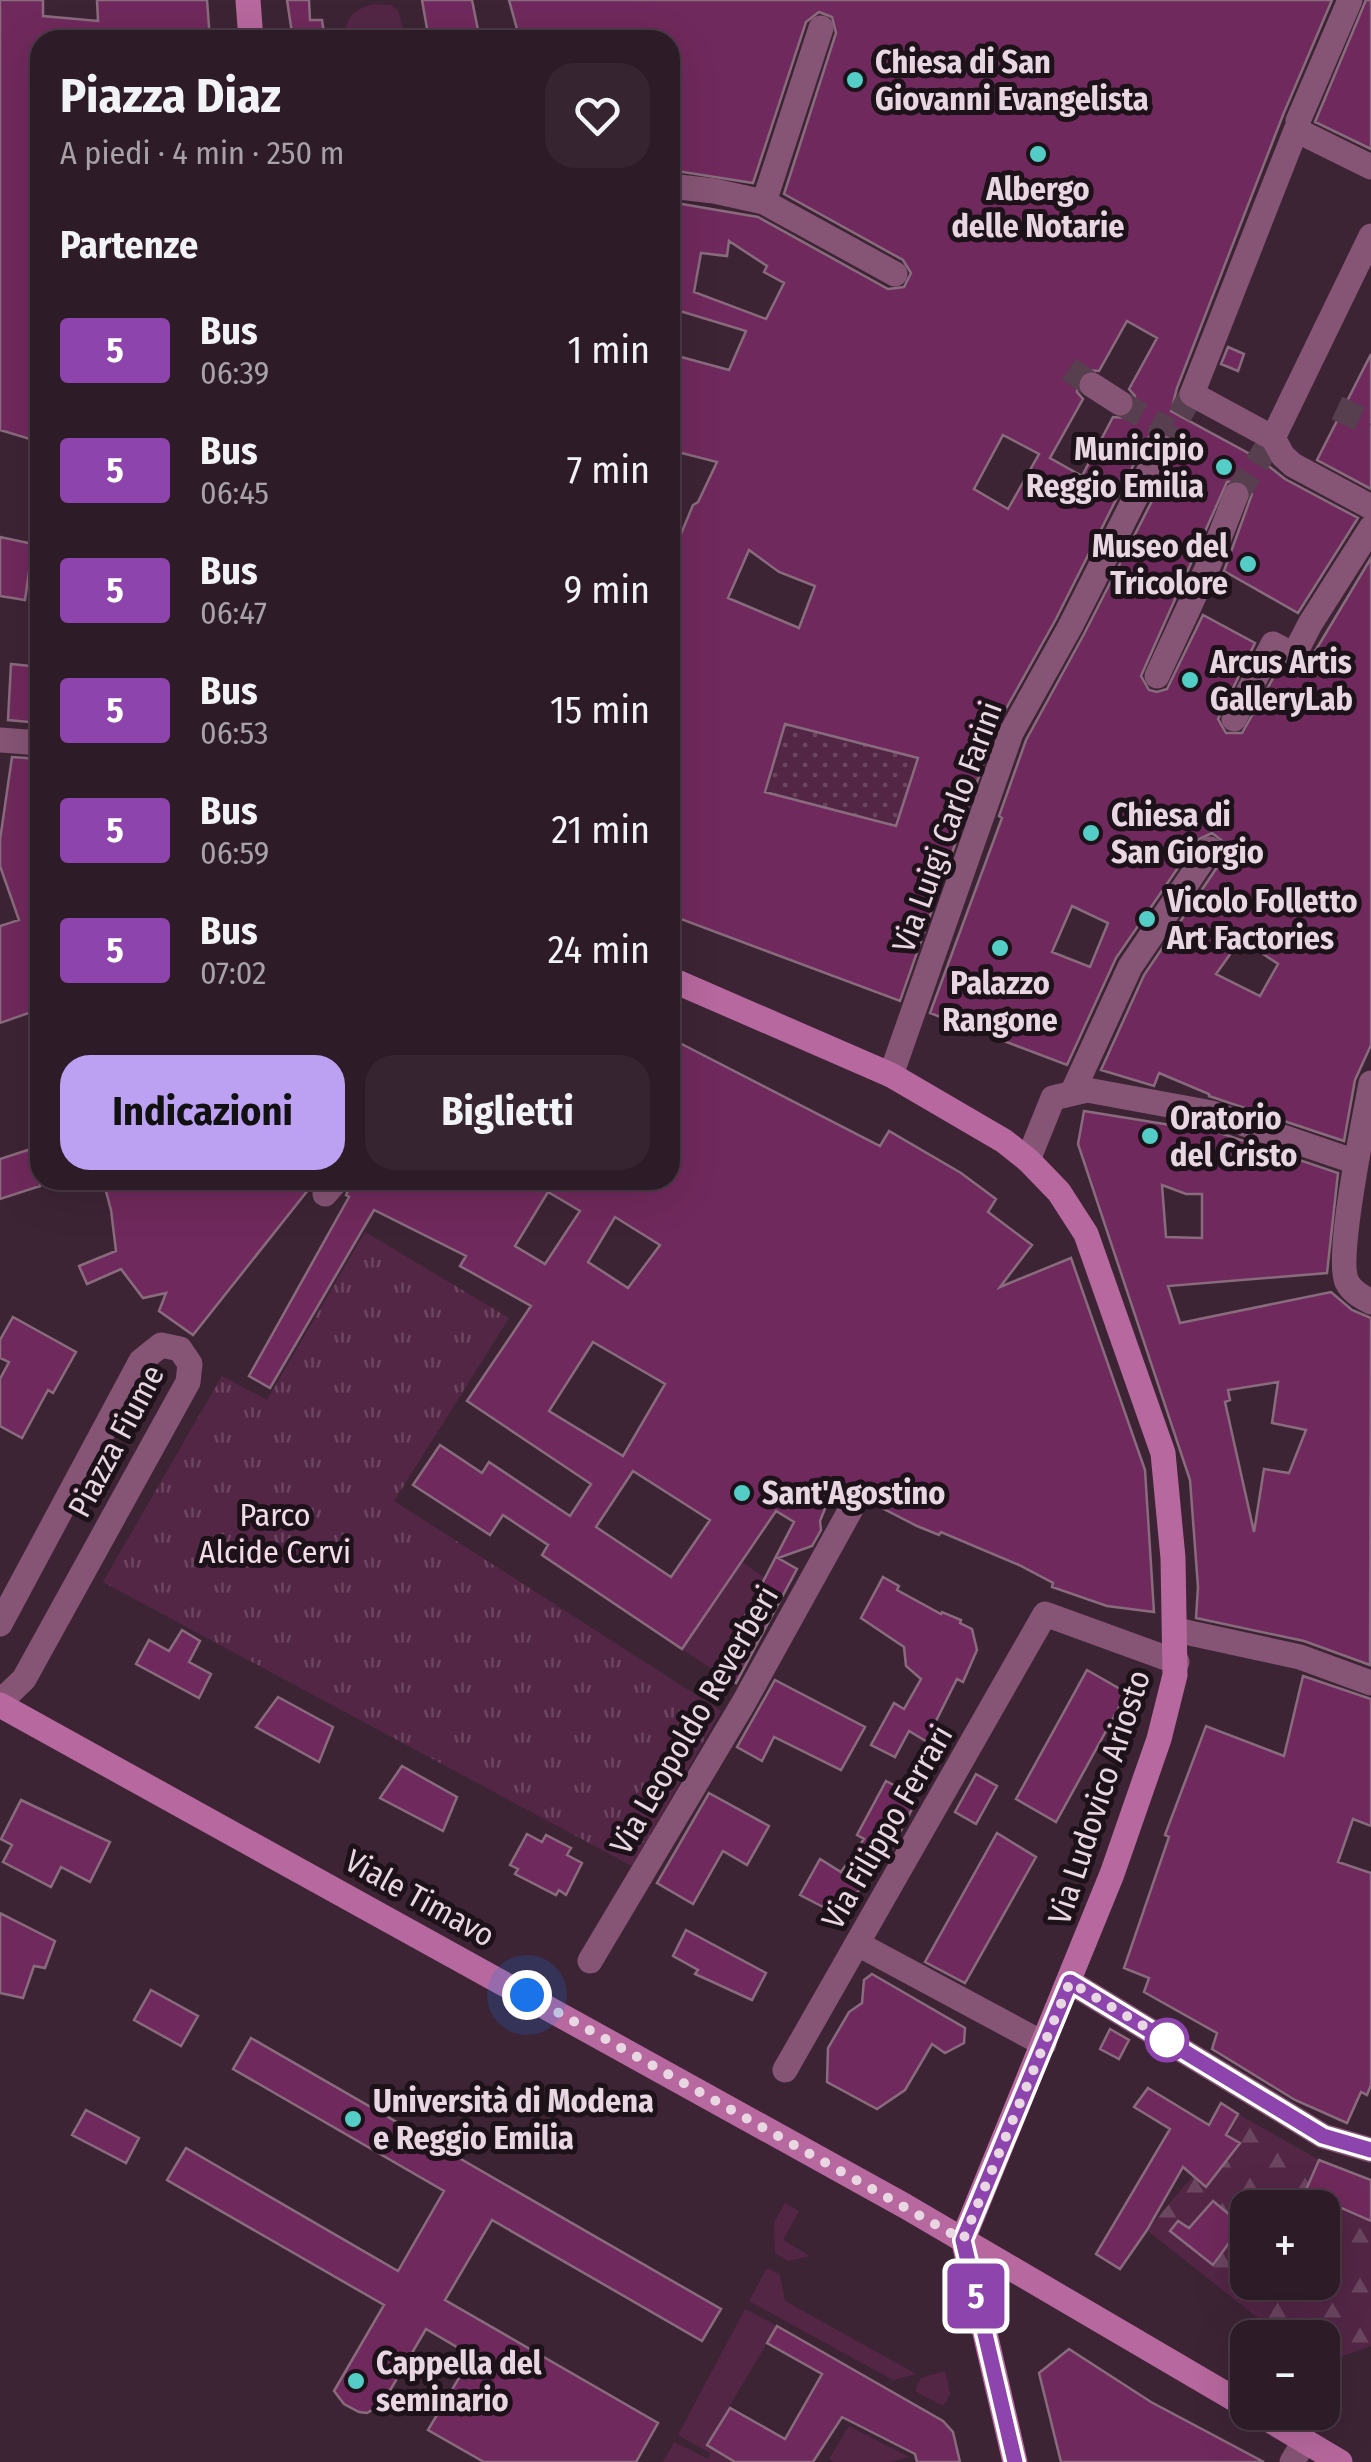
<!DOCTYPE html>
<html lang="it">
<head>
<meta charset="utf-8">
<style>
	:root { --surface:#2e1b28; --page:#362430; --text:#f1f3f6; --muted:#a7a1a8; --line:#493945; --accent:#bca0f2 }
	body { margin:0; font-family:"Fira Sans Condensed",sans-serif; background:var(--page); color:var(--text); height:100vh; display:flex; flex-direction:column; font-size:38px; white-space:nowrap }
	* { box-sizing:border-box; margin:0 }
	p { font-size:32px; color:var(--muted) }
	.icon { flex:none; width:55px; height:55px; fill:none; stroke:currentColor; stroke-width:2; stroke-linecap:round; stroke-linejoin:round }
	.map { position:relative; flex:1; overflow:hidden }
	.details { position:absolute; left:30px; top:30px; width:650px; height:1160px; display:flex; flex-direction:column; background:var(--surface); border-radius:30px; box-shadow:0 10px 40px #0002,0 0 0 2px var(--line) }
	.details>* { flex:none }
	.badge { padding:0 20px; border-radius:8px; font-size:35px; line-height:65px }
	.buttons { position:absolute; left:1230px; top:2190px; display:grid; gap:20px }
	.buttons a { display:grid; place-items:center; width:110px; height:110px; border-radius:20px; background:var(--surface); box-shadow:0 10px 40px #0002,0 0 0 2px var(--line); font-size:50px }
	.you { position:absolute; width:50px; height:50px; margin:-25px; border:8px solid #fff; border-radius:50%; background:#1a73e8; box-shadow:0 0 0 15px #1a73e833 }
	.map>.badge { position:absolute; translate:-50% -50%; box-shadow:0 0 0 5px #fff }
	h2 { padding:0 30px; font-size:38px; line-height:90px }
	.round { display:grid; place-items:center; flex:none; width:105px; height:105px; border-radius:30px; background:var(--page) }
	.head { display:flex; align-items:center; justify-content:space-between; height:170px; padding:0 30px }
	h1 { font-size:48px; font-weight:700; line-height:75px }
	.action { display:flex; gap:20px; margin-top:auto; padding:20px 30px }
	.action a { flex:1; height:115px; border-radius:30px; background:var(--accent); color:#111; font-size:40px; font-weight:700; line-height:115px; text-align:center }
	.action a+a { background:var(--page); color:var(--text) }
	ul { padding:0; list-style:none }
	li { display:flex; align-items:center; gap:30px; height:120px; padding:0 30px }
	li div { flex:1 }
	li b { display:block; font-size:38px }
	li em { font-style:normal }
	li .badge { min-width:110px; font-weight:700; text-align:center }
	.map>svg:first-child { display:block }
	.grass { fill:#532646 }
	.forest { fill:url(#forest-firs); fill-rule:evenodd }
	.park { fill:url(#park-tufts) }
	.garden { fill:url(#garden-dots) }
	.building { fill:#70295c; stroke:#896b7e; stroke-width:2.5; fill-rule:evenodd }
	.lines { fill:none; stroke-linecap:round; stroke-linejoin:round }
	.street-tunnel { stroke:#573f4f; stroke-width:25; stroke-dasharray:25 12; stroke-linecap:butt }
	.street { stroke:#865475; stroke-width:25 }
	.secondary { stroke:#b7689e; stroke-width:25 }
	.line-casing { stroke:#fff; stroke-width:22 }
	.line { stroke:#8e44ad; stroke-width:15 }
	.walk { stroke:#e8d7e2; stroke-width:10; stroke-dasharray:0 18 }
	.poi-dot { fill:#54cdc7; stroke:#1d1219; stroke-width:4 }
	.stop-dot { fill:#fff; stroke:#8e44ad; stroke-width:5 }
	.labels { text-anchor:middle; stroke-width:10; stroke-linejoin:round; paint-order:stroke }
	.poi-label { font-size:32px; font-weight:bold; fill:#e8d7e2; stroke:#1d1219; text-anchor:start }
	.street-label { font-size:32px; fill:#e8d7e2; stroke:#1d1219 }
	.park-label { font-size:32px; fill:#f2dce9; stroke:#1d1219 }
</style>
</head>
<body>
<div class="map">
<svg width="1371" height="2462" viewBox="0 0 1371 2462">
	<defs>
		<pattern id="forest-firs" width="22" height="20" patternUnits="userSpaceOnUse" patternTransform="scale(2.5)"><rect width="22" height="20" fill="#532646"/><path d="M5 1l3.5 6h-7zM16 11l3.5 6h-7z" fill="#6c4560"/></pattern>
		<pattern id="park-tufts" width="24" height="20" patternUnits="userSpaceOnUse" patternTransform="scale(2.5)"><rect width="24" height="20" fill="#532646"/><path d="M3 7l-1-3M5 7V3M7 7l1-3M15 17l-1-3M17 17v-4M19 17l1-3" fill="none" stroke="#6c4560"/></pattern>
		<pattern id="garden-dots" width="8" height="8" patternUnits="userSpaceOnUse" patternTransform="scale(2.5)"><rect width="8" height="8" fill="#532646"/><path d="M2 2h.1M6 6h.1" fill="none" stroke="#6c4560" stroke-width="1.8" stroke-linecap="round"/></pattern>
	</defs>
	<rect width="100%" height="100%" fill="#3d2435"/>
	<!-- grass -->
	<path class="grass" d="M374,4L391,5L398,10L406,40H347C341,19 355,9 374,4Z
		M741,1561L765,1578L716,1672L682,1649Z
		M785,2203L799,2211L783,2240L810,2256L788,2261L775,2253L774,2223Z
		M767,2268L780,2275L785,2301L916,2374L893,2380L749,2301Z
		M745,2309L777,2326L707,2444L735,2462H663L674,2442L708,2459L710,2453L678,2435Z
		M945,2371L950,2394L943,2406L915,2391L921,2378Z
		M849,2426L909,2457L890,2462H834L829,2459Z"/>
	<!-- forest -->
	<path class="forest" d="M1238,2114L1319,2160L1306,2193L1371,2221V2346L1323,2363L1322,2338L1282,2337L1147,2230L1193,2176L1206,2187ZM1248,2208H1322V2282H1248Z"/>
	<!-- park -->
	<path class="park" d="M365,1232L509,1318L394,1501L721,1711L632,1866L103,1582L222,1376L267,1400Z"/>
	<!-- garden -->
	<path class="garden" d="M785,724L918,758L896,826L765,791Z"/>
	<!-- building -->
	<path class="building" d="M0,0H43V16L98,21L97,0H207L210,40H40V442L0,430Z
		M287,0H309L310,20H322L325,40H293Z
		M422,0H472L480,40H429Z
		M509,0H1332L1283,115L1177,388L1171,411L1261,460L1285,479L1358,518L1298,613L1224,571L1252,494L1243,480L1227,482L1141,676L1149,690L1157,692L1167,689L1203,615L1255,643L1218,719L1226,733H1242L1280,666L1296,671L1308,663L1371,558V1045L1355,1080L1344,1141L1209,1096V1094L1159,1073L1154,1086L1101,1070L1144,975L1224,857L1225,843L1212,833L1197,840L1116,958L1067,1065L930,1013L1002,818L999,816L1026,740L1084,634L1176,454L1175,439L1167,432L1153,433L1146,440L1056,619L997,725L900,1001L670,915V545L676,546L693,505L698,502L717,462L670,450V354L729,370L746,331L670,308V202L758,217L888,289L904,287L911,273L903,260L784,194L836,33L832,17L819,12L806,22L753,183L670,170V40H520ZM729,241L767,266L764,272L784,283L766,319L694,292L701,253L727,256ZM1127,321L1157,338L1129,389L1135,396L1134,411L1127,418L1113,417L1082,476L1050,458L1083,399L1077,392L1078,377L1085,370L1099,371ZM1003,435L1039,454L1008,509L974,489ZM749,550L779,572L815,586L799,628L728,598ZM785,724L918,758L896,826L765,792ZM1072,906L1108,923L1090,967L1052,952ZM1241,939L1278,964L1260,996L1216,974Z
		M1366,0H1371V149L1315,122Z
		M1228,347L1244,354L1238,371L1221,364Z
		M1371,354V489L1317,460Z
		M0,537L33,544L25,600L0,596Z
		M11,664L40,667V723L8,720Z
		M12,757L40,759V1009L0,1023V926L19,920L0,866V840Z
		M670,1038L880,1146L889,1131L961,1173L996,1199L988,1212L1032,1245L1000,1287L1071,1258L1145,1470L1154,1612L1107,1606L1052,1587L1053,1583L1019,1565L941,1532L939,1535L917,1526L835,1484L820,1521L821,1530L812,1546L778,1558L797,1569L736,1683L716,1672L794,1522L776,1511L682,1649L542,1555L548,1545L503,1515L490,1535L413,1485L440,1445L482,1473L489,1462L570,1516L591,1484L467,1401L531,1306L460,1266L466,1256L374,1210L270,1388L249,1376L349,1197L346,1195L353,1180H670ZM548,1192L580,1211L545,1264L515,1246ZM615,1217L660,1245L628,1288L588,1262ZM593,1342L665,1384L623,1456L549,1411ZM633,1471L710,1520L671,1577L596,1527Z
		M1084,1111L1220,1133L1338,1173L1327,1273L1168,1286L1180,1323L1331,1292L1352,1310L1371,1318L1370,1665L1304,1641L1196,1618L1198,1587L1190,1480L1078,1144ZM1162,1185L1186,1194H1202V1238L1166,1237ZM1278,1382L1272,1423L1306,1430L1289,1473L1264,1469L1254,1532L1225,1402L1230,1400L1228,1390Z
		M40,1146V1186L0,1199V1159Z
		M103,1180H316L193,1335L159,1311L166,1293L143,1298L121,1269L87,1284L79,1266L116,1251L111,1210Z
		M13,1317L76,1352L53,1393L48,1390L22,1438L0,1426V1379L9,1362L0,1358V1340Z
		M883,1577L899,1586L897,1590L941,1614L942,1612L961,1620L960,1623L972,1629L977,1650L963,1682L957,1679L935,1723L939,1725L929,1743L909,1731L895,1757L871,1745L894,1703L904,1709L921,1679L906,1666L904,1647L861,1618Z
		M182,1630L200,1641L189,1662L211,1674L199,1698L136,1664L149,1640L169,1651Z
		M1087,1670L1127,1693L1056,1822L1016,1799Z
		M1303,1676L1371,1699V1826L1353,1819L1338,1862L1371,1873V2085L1367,2095L1361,2092L1347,2123L1295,2100L1212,2049L1217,2033L1144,1992L1149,1978L1124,1968L1169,1837L1165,1835L1206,1726L1284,1756Z
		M775,1680L865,1727L841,1770L774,1737L762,1761L737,1747Z
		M278,1697L333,1727L319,1762L256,1727Z
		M402,1766L457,1797L443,1831L380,1798Z
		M976,1774L997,1786L976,1824L955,1812Z
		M886,1781L907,1792L904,1797L915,1803L890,1852L884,1849L848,1908L834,1900L827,1909L800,1895L820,1859L841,1872L864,1839L857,1835Z
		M709,1793L769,1826L747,1865L723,1851L693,1904L657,1883Z
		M21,1800L110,1842L90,1882L61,1867L51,1887L3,1862L12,1845L1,1839Z
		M997,1833L1036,1857L965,1983L925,1962Z
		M527,1834L542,1842L546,1835L571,1848L567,1855L582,1863L566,1895L559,1890L556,1895L515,1874L518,1869L510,1865Z
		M0,1913L55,1941L45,1968L34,1966L23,1998L0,1993Z
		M686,1930L766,1973L752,2000L695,1974L698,1970L673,1956Z
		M872,1974L965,2028L964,2043L945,2053L932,2044L905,2090L877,2109L827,2082L828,2048L849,2012L862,2003L864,1980Z
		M151,1990L198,2016L181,2046L134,2020Z
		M1110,2029L1129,2040L1119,2059L1100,2049Z
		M251,2038L721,2309L702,2341L492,2220L445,2300L658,2423L636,2462H484L428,2430L472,2356L426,2329L382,2404L367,2413L359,2412L344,2404L334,2391L384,2305L167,2180L186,2148L398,2271L444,2191L233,2069Z
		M1148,2088L1209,2125L1221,2103L1238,2114L1226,2135L1240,2143L1206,2187L1183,2167L1147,2230L1120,2269L1096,2254L1170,2129L1134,2107Z
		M86,2110L139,2138L126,2163L72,2135Z
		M1319,2160L1371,2180V2221L1305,2192Z
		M1213,2201L1242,2225L1213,2265L1170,2231L1178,2221L1189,2228Z
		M777,2326L943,2421L953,2432L960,2462H917L915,2454L842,2417L813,2462H735L707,2445L730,2408L785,2439L822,2374L767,2343Z
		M1069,2349L1151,2402L1264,2462H1061L1039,2373Z"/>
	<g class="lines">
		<!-- street-tunnel -->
		<path class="street-tunnel" d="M1069,369L1092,385
			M1120,403L1170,431
			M1337,408L1371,424
			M1161,447L1192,394
			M1236,495L1273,438"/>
		<!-- street -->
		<path class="street" d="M1298,121L1350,0
			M1371,167L1296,130L1192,394L1273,438L1283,456L1293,465L1371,507
			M670,186L714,191L764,202L895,274
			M764,202L821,28
			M1092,385L1120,403
			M1273,438L1371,236
			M1157,676L1209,564L1236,495
			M1234,719L1273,644L1294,655L1310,624L1371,528
			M0,740L40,743
			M891,1075L1011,733L1070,627L1161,447
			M1371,1083C1365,1117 1335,1257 1347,1282C1352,1292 1362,1297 1371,1302
			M1073,1091L1130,967L1210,849
			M1028,1160L1053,1098L1087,1090L1212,1113L1356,1162
			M325,1194L337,1180
			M0,1624L141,1361L161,1345L180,1349L190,1364L188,1382L24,1679L0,1702
			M1176,1630L1300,1657L1371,1683
			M858,1944L1044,2044
			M590,1961L743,1704L851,1509
			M1070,1982L1323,2136L1371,2150
			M785,2070L1045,1614L1177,1662
			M1292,2462L1304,2442"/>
		<!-- secondary -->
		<path class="secondary" d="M248,0L251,40
			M670,979L891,1075L1004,1141L1028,1160L1059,1192L1086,1234L1163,1453L1173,1558L1175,1675L1159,1739L1112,1874L963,2239
			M0,1705L905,2206L1248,2407
			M963,2239L1015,2462
			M1256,2412L1340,2462"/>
	</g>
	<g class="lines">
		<defs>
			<path id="line" d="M1015,2462L963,2240L1070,1982L1323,2136L1371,2150"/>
		</defs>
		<!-- line casing -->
		<use href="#line" class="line-casing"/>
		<!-- line -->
		<use href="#line" class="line"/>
		<!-- walk -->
		<path class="walk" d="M527,1995L963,2240L1070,1982L1167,2040"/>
	</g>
	<!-- markers -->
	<g class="poi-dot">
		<circle cx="855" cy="80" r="10"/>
		<circle cx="1038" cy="154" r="10"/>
		<circle cx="1224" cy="467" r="10"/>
		<circle cx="1248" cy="564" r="10"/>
		<circle cx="1190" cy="680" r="10"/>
		<circle cx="1091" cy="833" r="10"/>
		<circle cx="1147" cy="919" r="10"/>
		<circle cx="1000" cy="948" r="10"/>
		<circle cx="1150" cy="1136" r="10"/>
		<circle cx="742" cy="1493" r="10"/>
		<circle cx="353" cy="2119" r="10"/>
		<circle cx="356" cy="2381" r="10"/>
	</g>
	<circle class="stop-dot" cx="1167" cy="2040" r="20"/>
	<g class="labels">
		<!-- poi labels -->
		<g class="poi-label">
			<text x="875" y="73">Chiesa di San<tspan x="875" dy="37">Giovanni Evangelista</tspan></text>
			<text x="1038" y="200" text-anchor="middle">Albergo<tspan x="1038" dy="37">delle Notarie</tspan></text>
			<text x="1204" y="460" text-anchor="end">Municipio<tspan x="1204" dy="37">Reggio Emilia</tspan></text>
			<text x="1228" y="557" text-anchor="end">Museo del<tspan x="1228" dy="37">Tricolore</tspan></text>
			<text x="1210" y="673">Arcus Artis<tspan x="1210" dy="37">GalleryLab</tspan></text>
			<text x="1111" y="826">Chiesa di<tspan x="1111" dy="37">San Giorgio</tspan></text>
			<text x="1167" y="912">Vicolo Folletto<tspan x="1167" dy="37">Art Factories</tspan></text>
			<text x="1000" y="994" text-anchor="middle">Palazzo<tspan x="1000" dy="37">Rangone</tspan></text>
			<text x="1170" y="1129">Oratorio<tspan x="1170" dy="37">del Cristo</tspan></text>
			<text x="762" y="1504">Sant'Agostino</text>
			<text x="373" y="2112">Università di Modena<tspan x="373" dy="37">e Reggio Emilia</tspan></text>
			<text x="376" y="2374">Cappella del<tspan x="376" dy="37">seminario</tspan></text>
		</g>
		<!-- street labels -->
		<g class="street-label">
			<text transform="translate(947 827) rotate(-70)" y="11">Via Luigi Carlo Farini</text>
			<text transform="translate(116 1441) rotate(-62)" y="11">Piazza Fiume</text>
			<text transform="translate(694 1720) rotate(-60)" y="11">Via Leopoldo Reverberi</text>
			<text transform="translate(1099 1797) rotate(-72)" y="11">Via Ludovico Ariosto</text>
			<text transform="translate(887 1827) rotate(-60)" y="11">Via Filippo Ferrari</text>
			<text transform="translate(420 1898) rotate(29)" y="11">Viale Timavo</text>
		</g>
		<!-- park labels -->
		<g class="park-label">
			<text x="275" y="1526">Parco<tspan x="275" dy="37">Alcide Cervi</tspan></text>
		</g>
	</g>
</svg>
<div class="buttons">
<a>+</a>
<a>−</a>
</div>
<div class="you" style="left:527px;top:1995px"></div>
<b class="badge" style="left:976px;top:2296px;background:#8e44ad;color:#fff">5</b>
<section class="details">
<div class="head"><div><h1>Piazza Diaz</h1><p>A piedi · 4 min · 250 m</p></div><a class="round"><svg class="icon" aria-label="heart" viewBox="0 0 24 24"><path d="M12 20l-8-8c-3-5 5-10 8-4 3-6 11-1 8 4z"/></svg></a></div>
<h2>Partenze</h2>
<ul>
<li><span class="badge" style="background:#8e44ad;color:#fff">5</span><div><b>Bus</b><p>06:39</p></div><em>1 min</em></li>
<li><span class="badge" style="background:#8e44ad;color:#fff">5</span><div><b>Bus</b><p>06:45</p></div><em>7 min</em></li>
<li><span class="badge" style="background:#8e44ad;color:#fff">5</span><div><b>Bus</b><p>06:47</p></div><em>9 min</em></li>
<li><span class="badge" style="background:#8e44ad;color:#fff">5</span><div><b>Bus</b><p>06:53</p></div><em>15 min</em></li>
<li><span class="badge" style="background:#8e44ad;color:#fff">5</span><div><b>Bus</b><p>06:59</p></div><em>21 min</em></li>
<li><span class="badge" style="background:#8e44ad;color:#fff">5</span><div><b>Bus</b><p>07:02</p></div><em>24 min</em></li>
</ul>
<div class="action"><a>Indicazioni</a><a>Biglietti</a></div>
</section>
</div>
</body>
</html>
